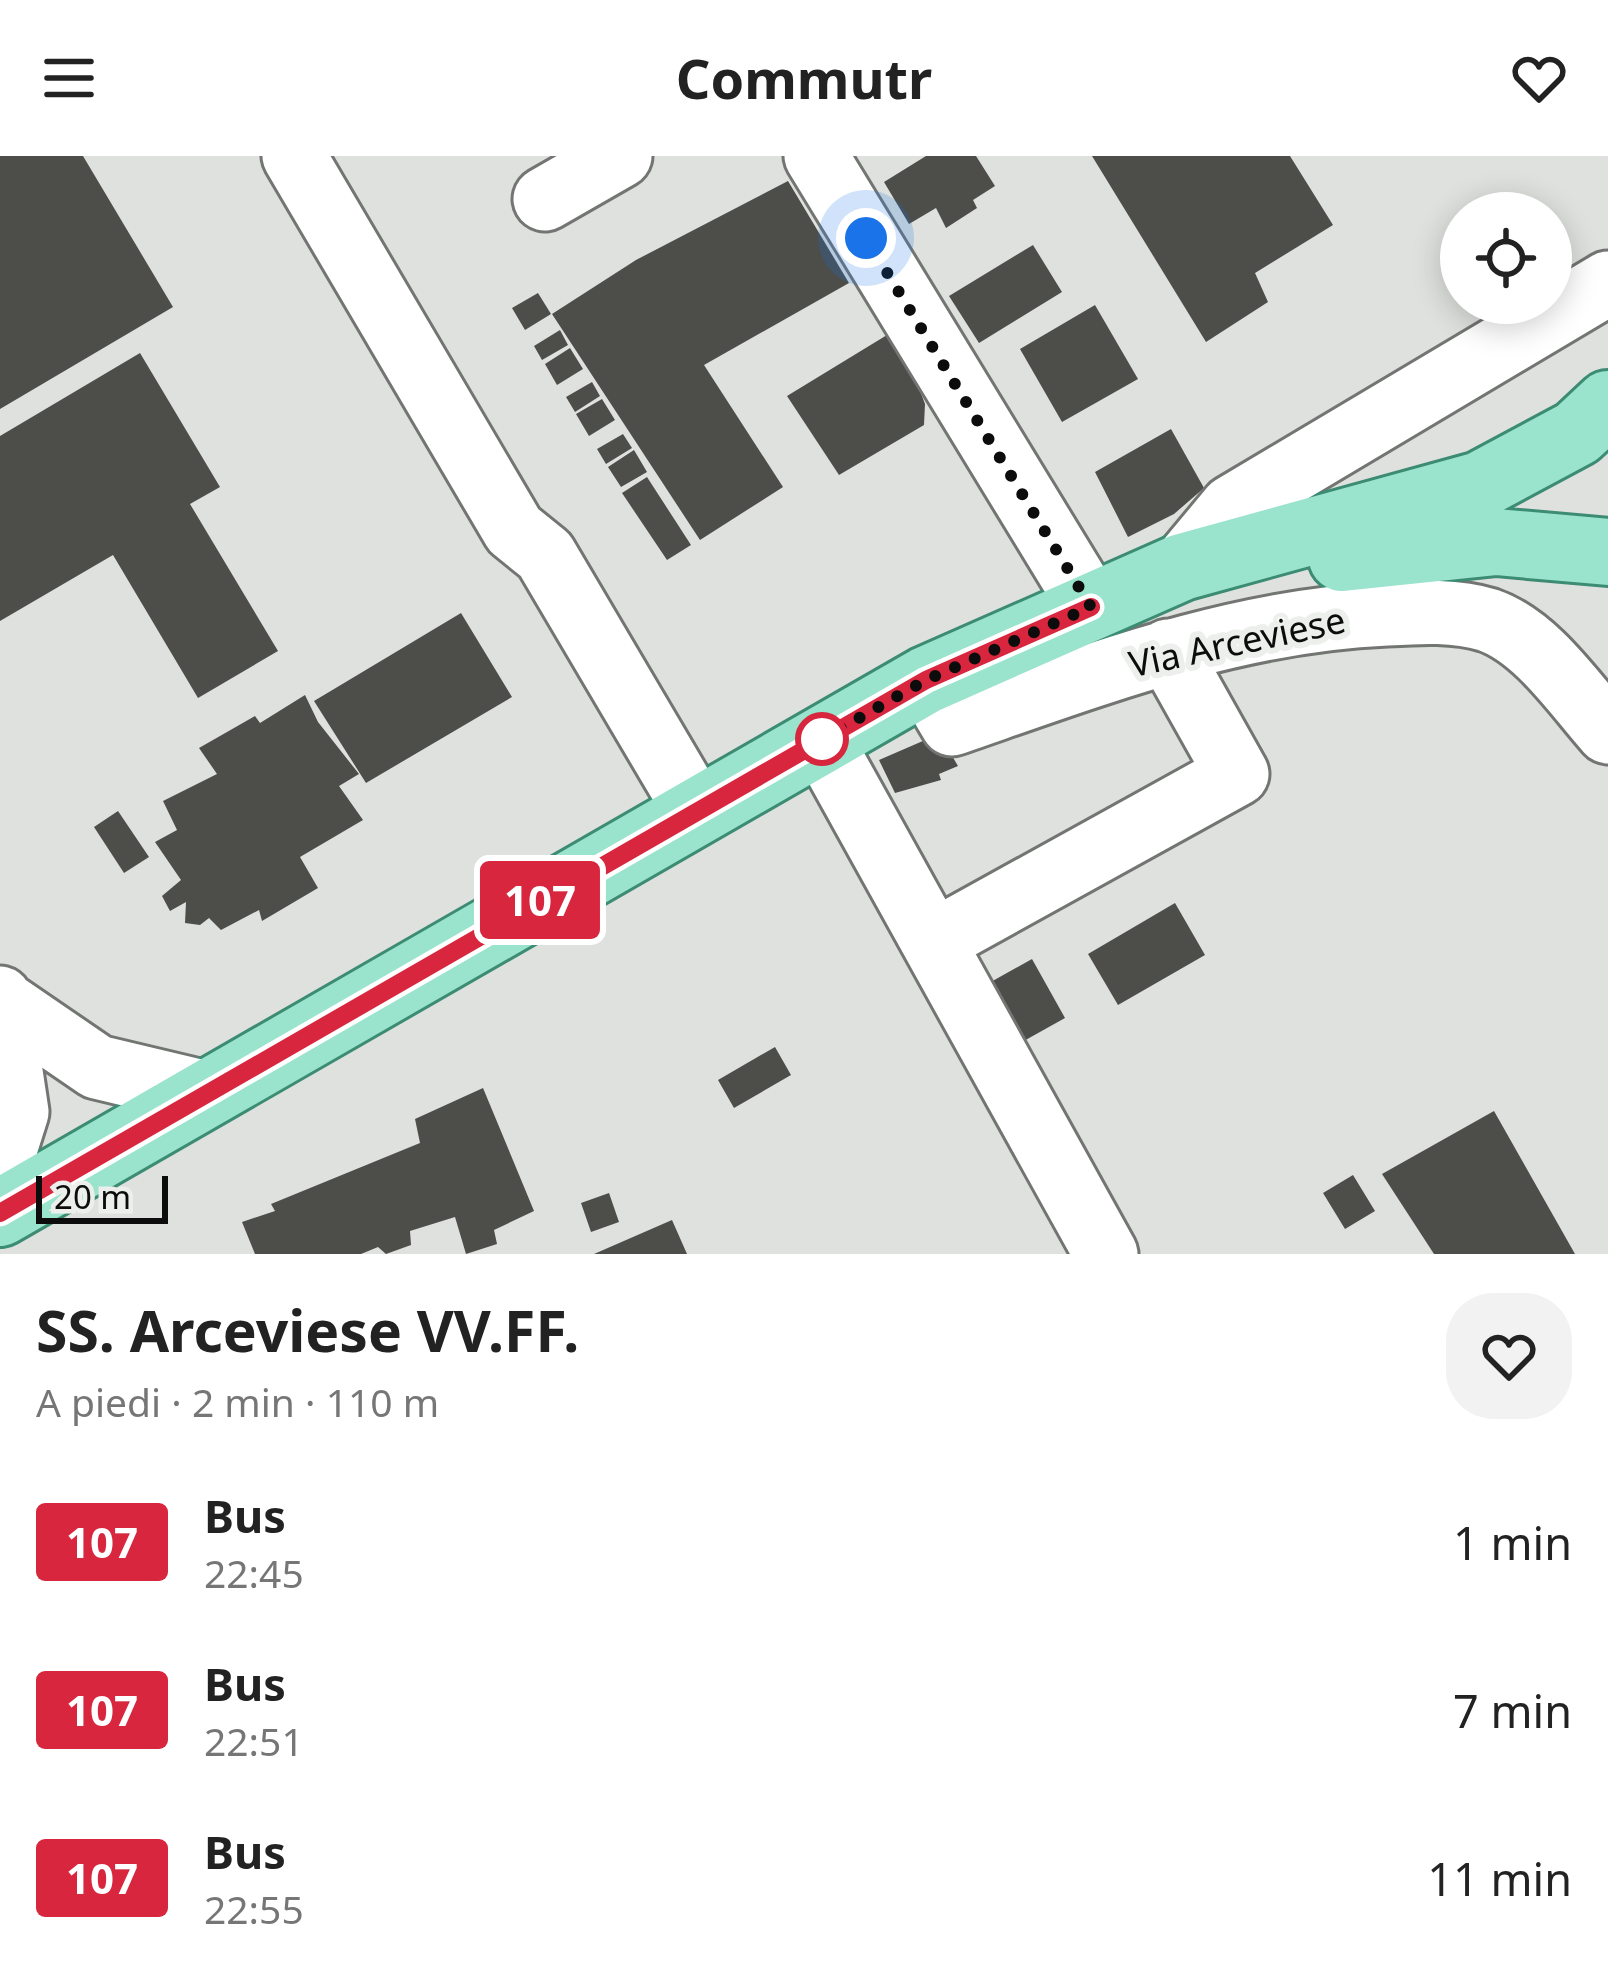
<!DOCTYPE html>
<html lang="it">
<head>
<meta charset="utf-8">
<style>
	:root { --surface:#fff; --page:#f2f2f2; --text:#222; --muted:#767676 }
	body { margin:0; font-family:"Noto Sans",sans-serif; background:var(--page); color:var(--text); height:100vh; display:flex; flex-direction:column; font-size:45px; white-space:nowrap }
	* { box-sizing:border-box; margin:0 }
	p { font-size:39px; color:var(--muted) }
	.icon { flex:none; width:66px; height:66px; fill:none; stroke:currentColor; stroke-width:2; stroke-linecap:round; stroke-linejoin:round }
	.map { position:relative; height:1098px; overflow:hidden }
	.drawer { display:flex; flex-direction:column; background:var(--surface); flex:1 }
	.drawer>* { flex:none }
	.badge { padding:0 24px; border-radius:9px; font-size:42px; line-height:78px }
	.controls { position:absolute; left:1440px; top:36px; display:grid; gap:24px }
	.controls a { display:grid; place-items:center; width:132px; height:132px; border-radius:50%; background:var(--surface); box-shadow:0 6px 30px #0003; font-size:60px }
	.scale { position:absolute; left:36px; bottom:30px; width:132px; box-sizing:border-box; padding-left:12px; border:6px solid #0b0c0b; border-top:0; font-size:33px; line-height:42px; white-space:nowrap; color:#0b0c0b; -webkit-text-stroke:9px #ecefeb; paint-order:stroke }
	.you { position:absolute; width:60px; height:60px; margin:-30px; border:9px solid #fff; border-radius:50%; background:#1a73e8; box-shadow:0 0 0 18px #1a73e833 }
	.map>.badge { position:absolute; translate:-50% -50%; box-shadow:0 0 0 6px #fff }
	.round { display:grid; place-items:center; flex:none; width:126px; height:126px; border-radius:48px; background:var(--page) }
	.headline { display:flex; align-items:center; justify-content:space-between; height:204px; padding:0 36px }
	h1 { font-size:57px; font-weight:700; line-height:90px }
	ul { padding:0; list-style:none }
	li { display:flex; align-items:center; gap:36px; height:168px; padding:0 36px }
	li div { flex:1 }
	li b { display:block; font-size:45px }
	li em { font-style:normal }
	li .badge { min-width:132px; font-weight:700; text-align:center }
	header { display:flex; justify-content:space-between; align-items:center; height:156px; padding:0 36px; background:var(--surface); font-size:54px; font-weight:700 }
	.map>svg:first-child { display:block }
	.building { fill:#4d4d49 }
	.lines { fill:none; stroke-linecap:round; stroke-linejoin:round }
	.minor-casing { stroke:#727572; stroke-width:69 }
	.major-casing { stroke:#3c8b73; stroke-width:72 }
	.minor { stroke:#fff; stroke-width:63 }
	.major { stroke:#9ae3cd; stroke-width:66 }
	.line-casing { stroke:#fff; stroke-width:27 }
	.line { stroke:#d7263d; stroke-width:18 }
	.walk { stroke:#0b0c0b; stroke-width:12; stroke-dasharray:0 21.6 }
	.stop-dot { fill:#fff; stroke:#d7263d; stroke-width:6 }
	.labels { text-anchor:middle; stroke-width:12; stroke-linejoin:round; paint-order:stroke }
	.street-label { font-size:36px; fill:#0b0c0b; stroke:#ecefeb }
</style>
</head>
<body>
<header><svg class="icon" aria-label="menu" viewBox="0 0 24 24"><path d="M4 6h16M4 12h16M4 18h16"/></svg>Commutr<svg class="icon" aria-label="heart" viewBox="0 0 24 24"><path d="M12 20l-8-8c-3-5 5-10 8-4 3-6 11-1 8 4z"/></svg></header>
<div class="map">
<svg width="1608" height="1098" viewBox="0 0 1608 1098">
	<rect width="100%" height="100%" fill="#dfe1de"/>
	<!-- building -->
	<path class="building" d="M0,0H83L173,151L0,253Z
		M926,0H976L995,30L973,44L977,52L946,72L936,52L909,68L884,26Z
		M1092,0H1290L1333,69L1255,117L1268,146L1206,186Z
		M788,25L849,127L704,209L783,331L700,384L552,158L636,104Z
		M1033,89L1062,136L979,187L949,140Z
		M538,137L551,158L525,174L512,152Z
		M1095,149L1138,223L1062,266L1020,193Z
		M560,174L568,189L542,204L534,190Z
		M887,179L911,211L925,248L924,269L839,319L787,240Z
		M570,192L583,213L557,229L545,208Z
		M140,197L220,331L190,348L278,495L198,542L113,399L0,465V280Z
		M592,226L600,240L575,256L566,241Z
		M602,243L615,264L589,280L576,258Z
		M1171,273L1204,332L1174,358L1128,381L1095,316Z
		M623,278L632,292L606,308L597,293Z
		M634,294L647,316L621,331L608,311Z
		M647,321L691,389L667,404L622,337Z
		M461,457L512,541L366,627L314,545Z
		M305,539L318,566L359,618L339,630L363,664L300,701L318,732L262,765L259,754L221,774L209,762L200,769L185,767L186,746L170,755L162,740L181,724L155,686L177,674L163,645L217,618L199,592L255,560L260,567Z
		M939,578L958,610L939,618L941,624L895,637L879,604Z
		M118,655L149,701L124,717L94,671Z
		M1175,747L1205,799L1118,849L1088,798Z
		M1032,803L1065,862L1022,886L989,827Z
		M775,891L791,919L734,952L718,924Z
		M483,932L534,1055L494,1074L497,1088L466,1098L455,1061L410,1075L411,1089L386,1098L378,1091L361,1098H255L242,1066L275,1055L271,1048L420,987L415,963Z
		M1494,955L1575,1098H1434L1382,1018Z
		M1353,1019L1375,1055L1345,1073L1323,1037Z
		M609,1037L619,1066L591,1076L581,1047Z
		M672,1064L687,1098H594Z"/>
	<g class="lines">
		<defs>
			<path id="minor" d="M294,0L514,374L545,399L696,655
				M816,0L1091,451
				M545,43L620,0
				M1182,411L1232,351L1608,127
				M926,524L952,568C1094,519 1236,464 1387,458C1420,456 1456,454 1488,464C1537,481 1575,539 1608,576
				M821,584L1106,1098
				M933,786L1237,618L1168,495
				M0,842L17,956L0,1010
				M2,846L97,911L202,936"/>
			<path id="major" d="M1342,402L1496,386L1608,396
				M0,1057L926,524L1182,411L1480,329L1577,277L1608,248"/>
		</defs>
		<!-- minor casing -->
		<use href="#minor" class="minor-casing"/>
		<!-- major casing -->
		<use href="#major" class="major-casing"/>
		<!-- minor -->
		<use href="#minor" class="minor"/>
		<!-- major -->
		<use href="#major" class="major"/>
	</g>
	<g class="lines">
		<defs>
			<path id="line" d="M0,1057L926,524L1091,451"/>
		</defs>
		<!-- line casing -->
		<use href="#line" class="line-casing"/>
		<!-- line -->
		<use href="#line" class="line"/>
		<!-- walk -->
		<path class="walk" d="M822,583L926,524L1091,451L866,82"/>
	</g>
	<!-- markers -->
	<circle class="stop-dot" cx="822" cy="583" r="24"/>
	<g class="labels">
		<!-- street labels -->
		<g class="street-label">
			<text transform="translate(1237 486) rotate(-12)" y="13">Via Arceviese</text>
		</g>
	</g>
</svg>
<div class="controls">
<a><svg class="icon" aria-label="locate" viewBox="0 0 24 24"><circle cx="12" cy="12" r="6"/><path d="M12 2v4M12 18v4M2 12h4M18 12h4"/></svg></a>
</div>
<div class="scale">20 m</div>
<div class="you" style="left:866px;top:82px"></div>
<b class="badge" style="left:540px;top:744px;background:#d7263d;color:#fff">107</b>
</div>
<section class="drawer">
<div class="headline"><div><h1>SS. Arceviese VV.FF.</h1><p>A piedi · 2 min · 110 m</p></div><a class="round"><svg class="icon" aria-label="heart" viewBox="0 0 24 24"><path d="M12 20l-8-8c-3-5 5-10 8-4 3-6 11-1 8 4z"/></svg></a></div>
<ul>
<li><span class="badge" style="background:#d7263d;color:#fff">107</span><div><b>Bus</b><p>22:45</p></div><em>1 min</em></li>
<li><span class="badge" style="background:#d7263d;color:#fff">107</span><div><b>Bus</b><p>22:51</p></div><em>7 min</em></li>
<li><span class="badge" style="background:#d7263d;color:#fff">107</span><div><b>Bus</b><p>22:55</p></div><em>11 min</em></li>
</ul>
</section>
</body>
</html>
